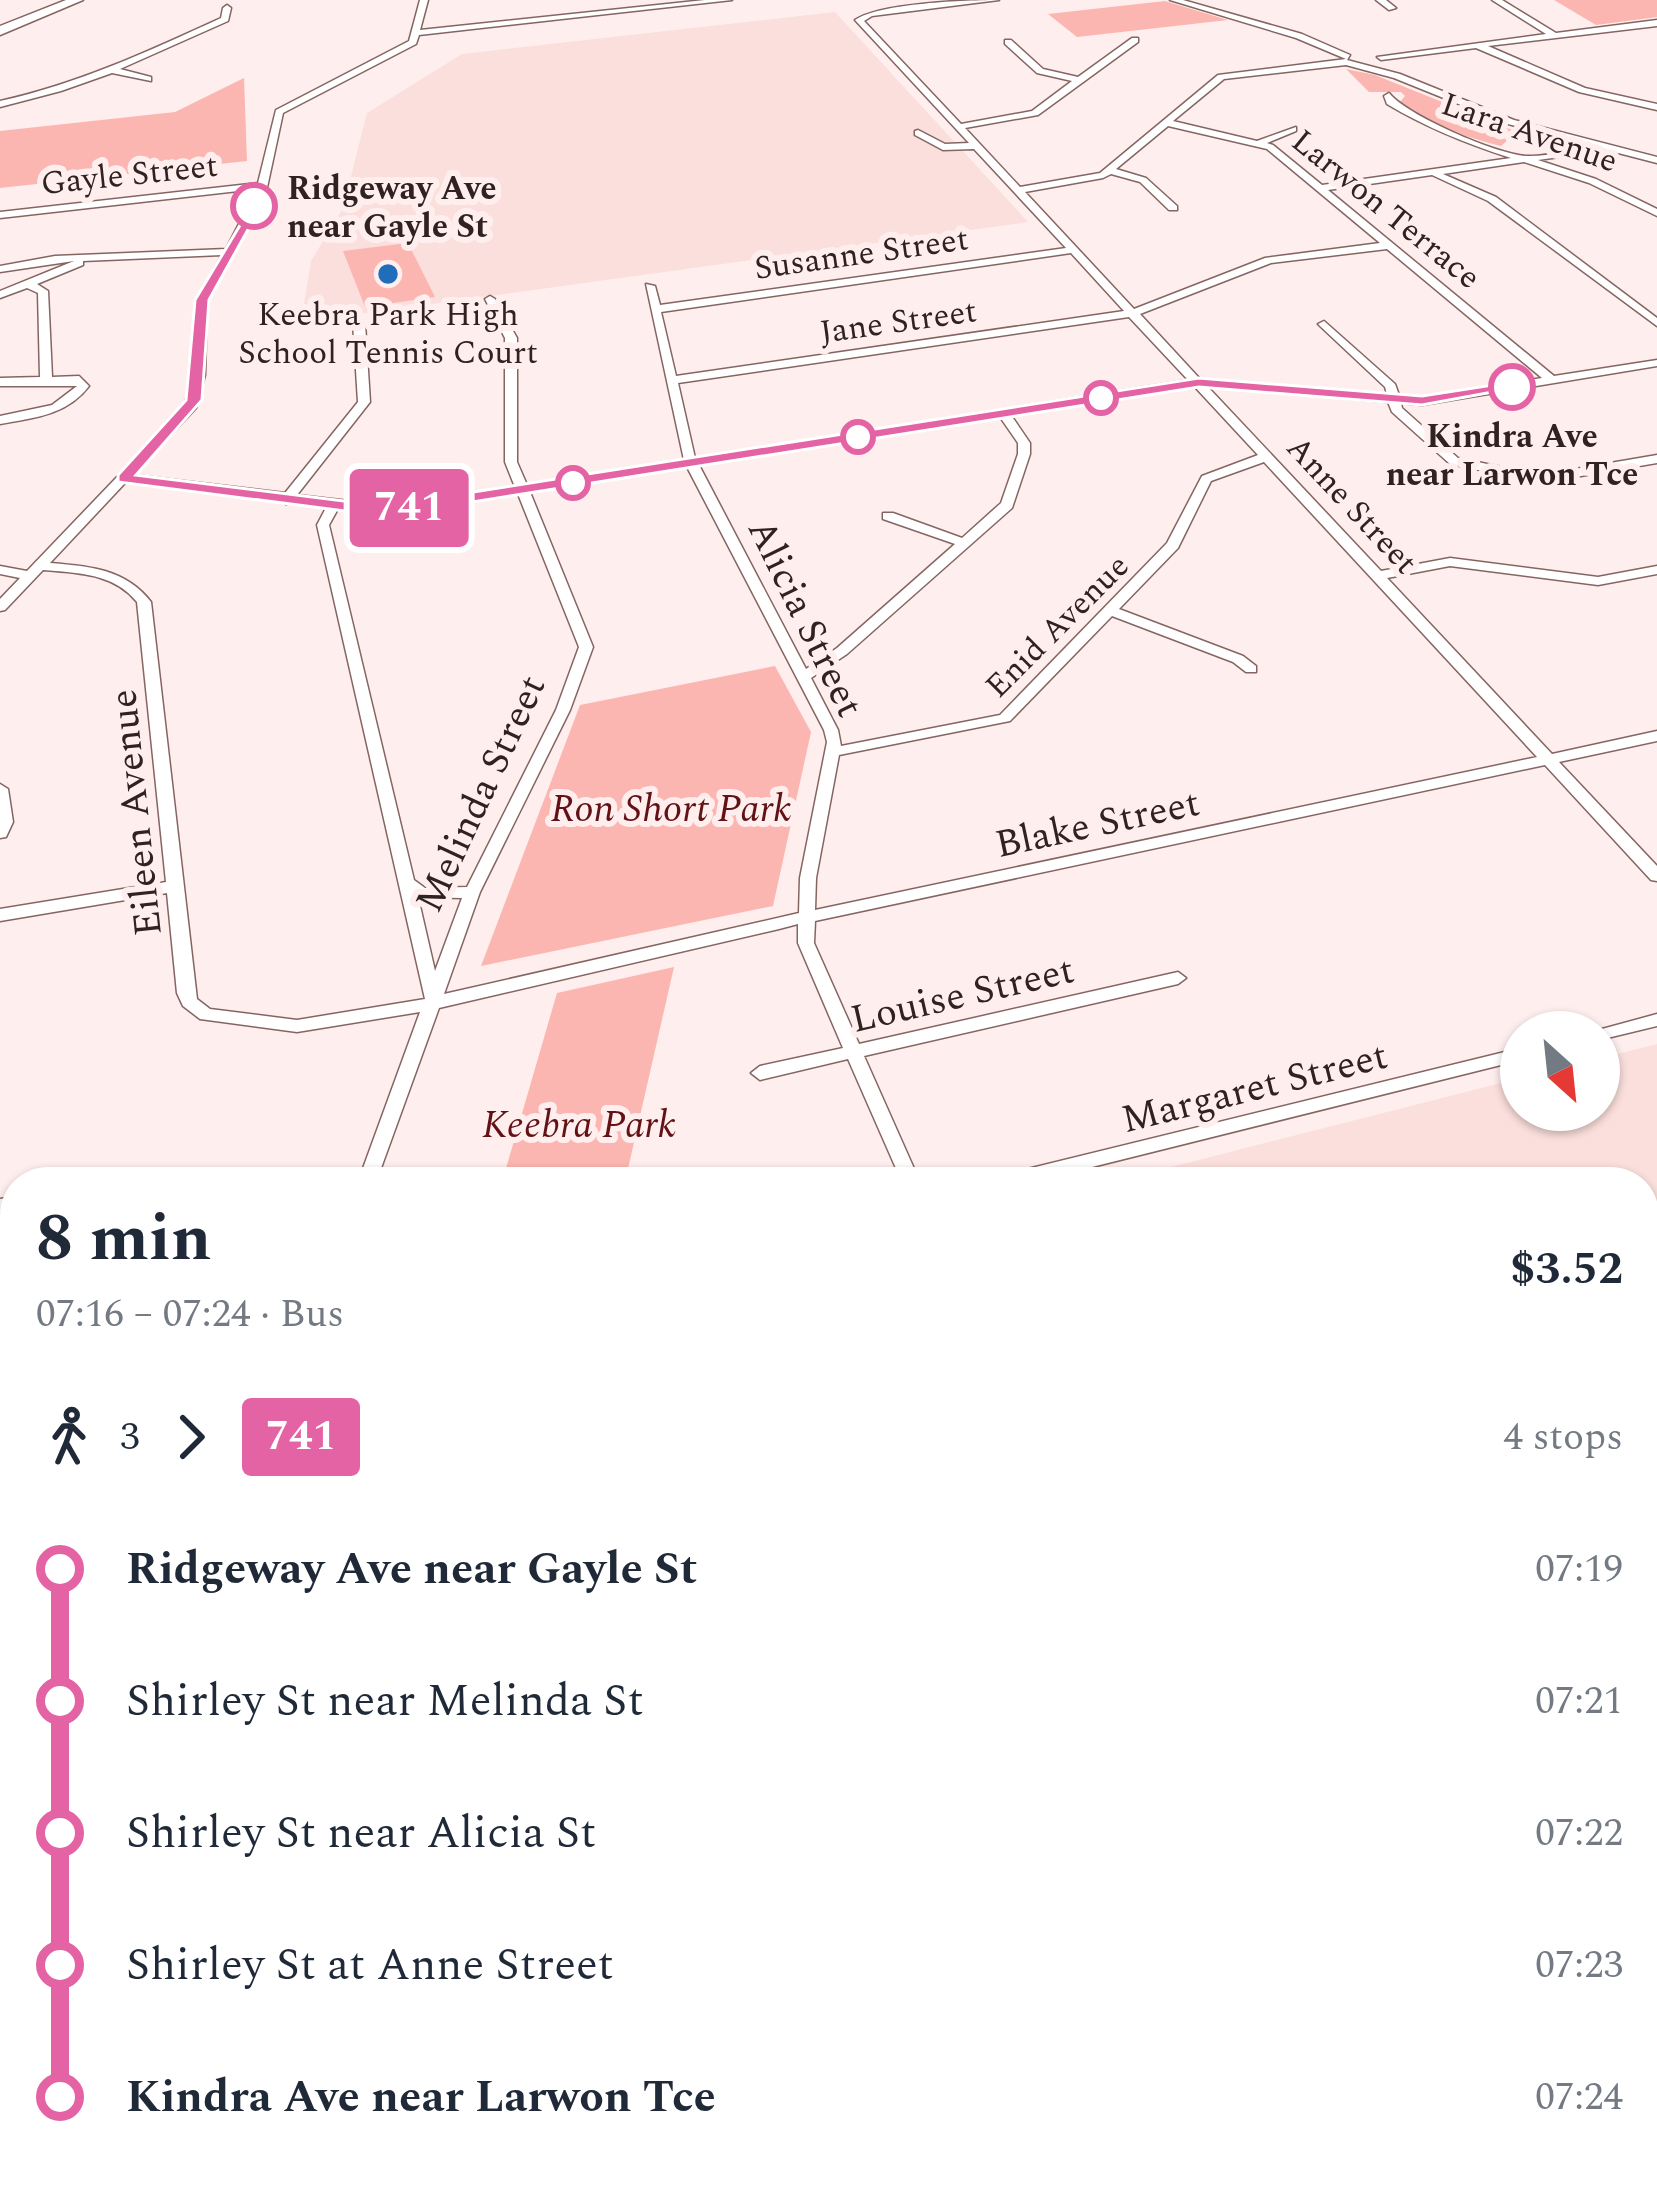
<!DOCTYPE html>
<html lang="en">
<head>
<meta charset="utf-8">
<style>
	:root { --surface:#fff; --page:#f2f2f3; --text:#1f2937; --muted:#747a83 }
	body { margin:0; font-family:Spectral,serif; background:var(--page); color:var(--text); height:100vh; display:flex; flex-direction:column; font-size:45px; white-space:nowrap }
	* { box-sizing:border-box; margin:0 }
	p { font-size:39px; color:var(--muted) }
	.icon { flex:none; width:66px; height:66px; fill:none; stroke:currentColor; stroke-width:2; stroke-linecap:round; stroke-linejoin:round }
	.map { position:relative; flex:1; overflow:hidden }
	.side { position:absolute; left:0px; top:1167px; width:1659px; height:1020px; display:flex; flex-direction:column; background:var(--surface); border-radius:48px 48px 0 0; box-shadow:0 3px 9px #0004 }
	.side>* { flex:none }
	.badge { padding:0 24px; border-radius:9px; font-size:42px; line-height:78px }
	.needle { width:78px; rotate:153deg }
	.fabs { position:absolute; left:1500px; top:1011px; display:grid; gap:24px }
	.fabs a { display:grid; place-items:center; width:120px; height:120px; border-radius:50%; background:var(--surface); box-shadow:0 3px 9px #0004; font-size:60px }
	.map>.badge { position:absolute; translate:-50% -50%; box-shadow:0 0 0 6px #fff }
	.legs { display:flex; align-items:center; gap:18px; height:132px; padding:0 36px; font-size:39px }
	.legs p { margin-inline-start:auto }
	.summary { display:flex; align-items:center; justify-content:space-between; height:204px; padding:0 36px }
	h1 { font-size:66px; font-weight:700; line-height:90px }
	ul { padding:0 36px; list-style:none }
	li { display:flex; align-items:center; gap:42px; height:132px; font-size:45px }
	li i { display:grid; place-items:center; width:18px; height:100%; margin:0 15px; background:currentColor }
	li i::after { content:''; width:30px; height:30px; margin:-15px; border:9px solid; border-radius:50%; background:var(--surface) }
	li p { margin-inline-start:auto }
	li:first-child i { background:linear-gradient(#0000 50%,currentColor 0) }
	li:last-child i { background:linear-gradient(currentColor 50%,#0000 0) }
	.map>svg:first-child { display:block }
	.built { fill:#fbdfdc }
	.green { fill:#fcb6b1 }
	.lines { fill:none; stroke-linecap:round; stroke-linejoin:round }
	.minor-casing { stroke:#856562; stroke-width:3 }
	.secondary-casing { stroke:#856562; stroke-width:3 }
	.minor { fill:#fff; fill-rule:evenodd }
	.secondary { fill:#fff; fill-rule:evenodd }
	.line-1 { fill:#e463a4; stroke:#fff; stroke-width:3 }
	.stop-1-dot { fill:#fff; stroke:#e463a4; stroke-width:6 }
	.poi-dot { fill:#206dbc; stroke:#feeeed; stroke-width:4.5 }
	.labels { text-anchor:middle; stroke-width:12; stroke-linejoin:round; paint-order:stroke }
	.far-street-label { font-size:33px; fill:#302221; stroke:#feeeed }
	.far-stop-label { font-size:33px; font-weight:bold; fill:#302221; stroke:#feeeed; text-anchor:start }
	.far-poi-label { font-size:33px; fill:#302221; stroke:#feeeed }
	.street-label { font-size:39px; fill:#302221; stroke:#feeeed }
	.park-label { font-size:39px; font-style:italic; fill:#621115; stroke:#feeeed }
</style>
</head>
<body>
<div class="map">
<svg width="1657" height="2187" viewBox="0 0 1657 2187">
	<rect width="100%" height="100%" fill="#feeeed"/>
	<!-- built -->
	<path class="built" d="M835,12L1028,222L301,322L311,261L343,208L367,113L462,54Z
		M1657,1044V1384L1644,1388V1182H1112L1521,1078V1110H1599V1059Z"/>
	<!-- green -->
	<path class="green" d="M1554,0H1657V17L1596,25Z
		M1165,1L1228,20L1077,37L1048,14Z
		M1346,69L1375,75L1517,132L1501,146C1465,137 1430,125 1400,102L1405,96L1401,92H1369Z
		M244,78L247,161L0,188V131L175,112Z
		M408,243L435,297L365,307L343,251Z
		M775,666L811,732L773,906L481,966L580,705Z
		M674,967L625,1182H502L557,993Z
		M59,2172H243L245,2187H60Z"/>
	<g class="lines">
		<defs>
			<path id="minor" d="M420,0H428L420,30L705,0H732L419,35L416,44L283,113L265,197L207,300L205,375L196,408L133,475L285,493L358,402L353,323L359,320L365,323L370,402L297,495L393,506L515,487L505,462V338L485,299L490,296L495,299L517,338V462L527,485L684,460L646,284L655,286L660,305L1066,248L974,149L943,150L915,135V131L918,130L945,144L969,143L855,20C880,3 966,0 999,0L872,16L864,21L961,124L1032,111L1072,81L1037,73L1005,44V40H1011L1043,69L1078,77L1132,38H1138V42L1038,115L965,128L1020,187L1100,173L1218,75L1346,59L1296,38L1170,0H1183L1302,34L1350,55L1347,60L1400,74L1514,120L1657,157V163L1599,148L1595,152L1538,160L1596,179L1657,209V216L1589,183L1524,162L1443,174L1496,197L1657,318V326L1488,201L1432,175L1328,190L1554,376L1657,360V366L1422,405L1401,403L1402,408L1458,458L1540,475L1657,455V463L1540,483L1450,464L1392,412L1388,402L1207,386L1381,571L1450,558L1598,577L1657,566V574L1598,585L1450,566L1387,578L1552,754L1657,731V741L1559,762L1657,866V881L1651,880L1545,765L815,921L814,943L859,1044L1178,972L1186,978L1178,984L864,1056L920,1182H902L848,1059L760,1080L751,1073L760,1066L843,1048L798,943V924L779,929L439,1008L376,1182H358L420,1012L297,1032L200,1019L183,1006L177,993L167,893L0,921V909L166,882L137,602C114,573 77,573 43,570L5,610L0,611V599L20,578L0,574V566L27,571L184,407L193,375L197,300L222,255L83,261V265L37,284L48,291L52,377L79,376L89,386C67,415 34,418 0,424V416L52,405L77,386H0V378L40,377L38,293L27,288L0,298V291L74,261L0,272V266L55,256L226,249L257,189L0,218V212L258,183L276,110L409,41ZM1346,65L1394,78L1508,124L1593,146C1572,149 1548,157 1526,156C1496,154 1406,115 1389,93L1384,96L1387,104C1427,128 1467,144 1511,158L1322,185L1273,145L1267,143L1296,131V127L1257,141L1173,121L1224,79ZM1168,126L1267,149L1380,243L1265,258L1134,309L1025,192L1103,178L1111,174L1140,182L1169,210H1177V206L1146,178L1116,169ZM1387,249L1542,378L1422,397L1399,395L1395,384L1324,321L1318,324L1320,326L1385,387L1387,394L1200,379L1140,314L1271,263ZM1071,253L1124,311L676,376L661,312ZM1129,317L1188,380L695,458L678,383ZM1194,386L1258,455L1202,476L1167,543L1000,715L841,746L838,730L811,678L847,654L1012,508L1030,454V443L1011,415ZM1000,417L1018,443V454L1001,503L962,538L893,513H883V519L955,544L837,648L806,669L699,465ZM1264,462L1537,757L815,910L816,878L839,755L1010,721L1112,616L1233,662L1246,672H1256V666L1243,656L1119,609L1178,548L1211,481ZM687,467L824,730L827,742L800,878L799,913L444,994L480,892L570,710L593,647L530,492ZM126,482L280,500L286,504L291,502L327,506L317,525L425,999L297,1020L210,1009L197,999L151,602C126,569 89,566 50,563ZM518,494L579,647L556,710L467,887L425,888L414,880L329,525L339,507L393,514ZM418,897L462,898L435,971Z
				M1376,0H1386L1396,8L1389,10Z
				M1492,0H1502L1556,33L1657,20V26L1488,46L1585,88L1657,104V110L1579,92L1476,48L1381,60L1377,57L1546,34Z
				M227,5L231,8L228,21L120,69L151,77V81L112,73L61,91L0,107V101C78,84 149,51 221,18L223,8Z
				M0,784L8,789L13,822L6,837L0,838Z
				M1657,1014V1026L1599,1040V1032H1591Z
				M1521,1048V1060L1032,1182H994L996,1177L1003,1175Z
				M15,1197V1211L0,1213V1199Z
				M1657,1409V1427L1644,1431V1413Z
				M0,1661L15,1668V1692L0,1685Z
				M1657,1756V1780L1644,1785V1761Z
				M15,1820V1850L0,1860V1830Z
				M15,1898V1924L0,1928V1902Z
				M278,2172H306L308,2187H280Z
				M457,2172H511L507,2182L494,2187H440L444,2177Z"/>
			<path id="secondary" d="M66,0H83L0,35V26Z"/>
		</defs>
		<!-- minor casing -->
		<use href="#minor" class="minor-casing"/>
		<!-- secondary casing -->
		<use href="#secondary" class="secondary-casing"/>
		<!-- minor -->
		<use href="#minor" class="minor"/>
		<!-- secondary -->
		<use href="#secondary" class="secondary"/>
	</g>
	<!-- line-1 -->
	<path class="line-1" d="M254,202L261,206L209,300L202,400L136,475L384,506L1199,378L1422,396L1512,382L1520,387L1422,405L1199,387L384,516L118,482V475L186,400L195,300Z"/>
	<!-- markers -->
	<g class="stop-1-dot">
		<circle cx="254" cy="206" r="21"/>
		<circle cx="1512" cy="387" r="21"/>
		<circle cx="1101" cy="398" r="15"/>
		<circle cx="858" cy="437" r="15"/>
		<circle cx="573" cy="483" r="15"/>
	</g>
	<circle class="poi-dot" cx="388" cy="274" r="12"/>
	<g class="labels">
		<!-- far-street labels -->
		<g class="far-street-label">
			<text transform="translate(1530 131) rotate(19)" y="12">Lara Avenue</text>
			<text transform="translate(129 173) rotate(-6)" y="12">Gayle Street</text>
			<text transform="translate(1387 208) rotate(39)" y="12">Larwon Terrace</text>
			<text transform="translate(861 252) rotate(-8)" y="12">Susanne Street</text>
			<text transform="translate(898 320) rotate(-8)" y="12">Jane Street</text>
			<text transform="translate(1353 504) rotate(47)" y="12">Anne Street</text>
			<text transform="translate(1056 625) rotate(-45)" y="12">Enid Avenue</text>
		</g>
		<!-- far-stop labels -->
		<g class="far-stop-label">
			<text x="287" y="199">Ridgeway Ave<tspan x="287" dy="38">near Gayle St</tspan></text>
			<text x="1512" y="447" text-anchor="middle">Kindra Ave<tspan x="1512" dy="38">near Larwon Tce</tspan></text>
		</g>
		<!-- far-poi labels -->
		<g class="far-poi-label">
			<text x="388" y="325">Keebra Park High<tspan x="388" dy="38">School Tennis Court</tspan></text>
		</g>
		<!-- street labels -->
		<g class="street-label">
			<text transform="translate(807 617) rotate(64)" y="14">Alicia Street</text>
			<text transform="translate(479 793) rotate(-65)" y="14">Melinda Street</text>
			<text transform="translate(134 813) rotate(-96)" y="14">Eileen Avenue</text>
			<text transform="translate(1097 822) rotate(-12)" y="14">Blake Street</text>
			<text transform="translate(962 993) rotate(-13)" y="14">Louise Street</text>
			<text transform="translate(1254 1086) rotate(-14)" y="14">Margaret Street</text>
		</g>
		<!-- park labels -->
		<g class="park-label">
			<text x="671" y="821">Ron Short Park</text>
			<text x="579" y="1137">Keebra Park</text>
		</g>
	</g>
</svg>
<div class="fabs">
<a><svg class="needle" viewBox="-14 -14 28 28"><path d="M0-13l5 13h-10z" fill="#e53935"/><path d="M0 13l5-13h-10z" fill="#747a83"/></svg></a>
</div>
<b class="badge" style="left:409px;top:508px;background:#e463a4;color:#fff">741</b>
<section class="side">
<div class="summary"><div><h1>8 min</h1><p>07:16 – 07:24 · Bus</p></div><b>$3.52</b></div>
<div class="legs"><svg class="icon" aria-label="walk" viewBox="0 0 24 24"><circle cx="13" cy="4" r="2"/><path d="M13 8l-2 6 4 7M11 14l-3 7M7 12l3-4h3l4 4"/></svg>3<svg class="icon" aria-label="forward" viewBox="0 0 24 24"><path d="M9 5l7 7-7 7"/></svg><b class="badge" style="background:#e463a4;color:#fff">741</b><p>4 stops</p></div>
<ul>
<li><i style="color:#e463a4"></i><b>Ridgeway Ave near Gayle St</b><p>07:19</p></li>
<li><i style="color:#e463a4"></i><span>Shirley St near Melinda St</span><p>07:21</p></li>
<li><i style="color:#e463a4"></i><span>Shirley St near Alicia St</span><p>07:22</p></li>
<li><i style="color:#e463a4"></i><span>Shirley St at Anne Street</span><p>07:23</p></li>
<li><i style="color:#e463a4"></i><b>Kindra Ave near Larwon Tce</b><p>07:24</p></li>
</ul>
</section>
</div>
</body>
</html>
